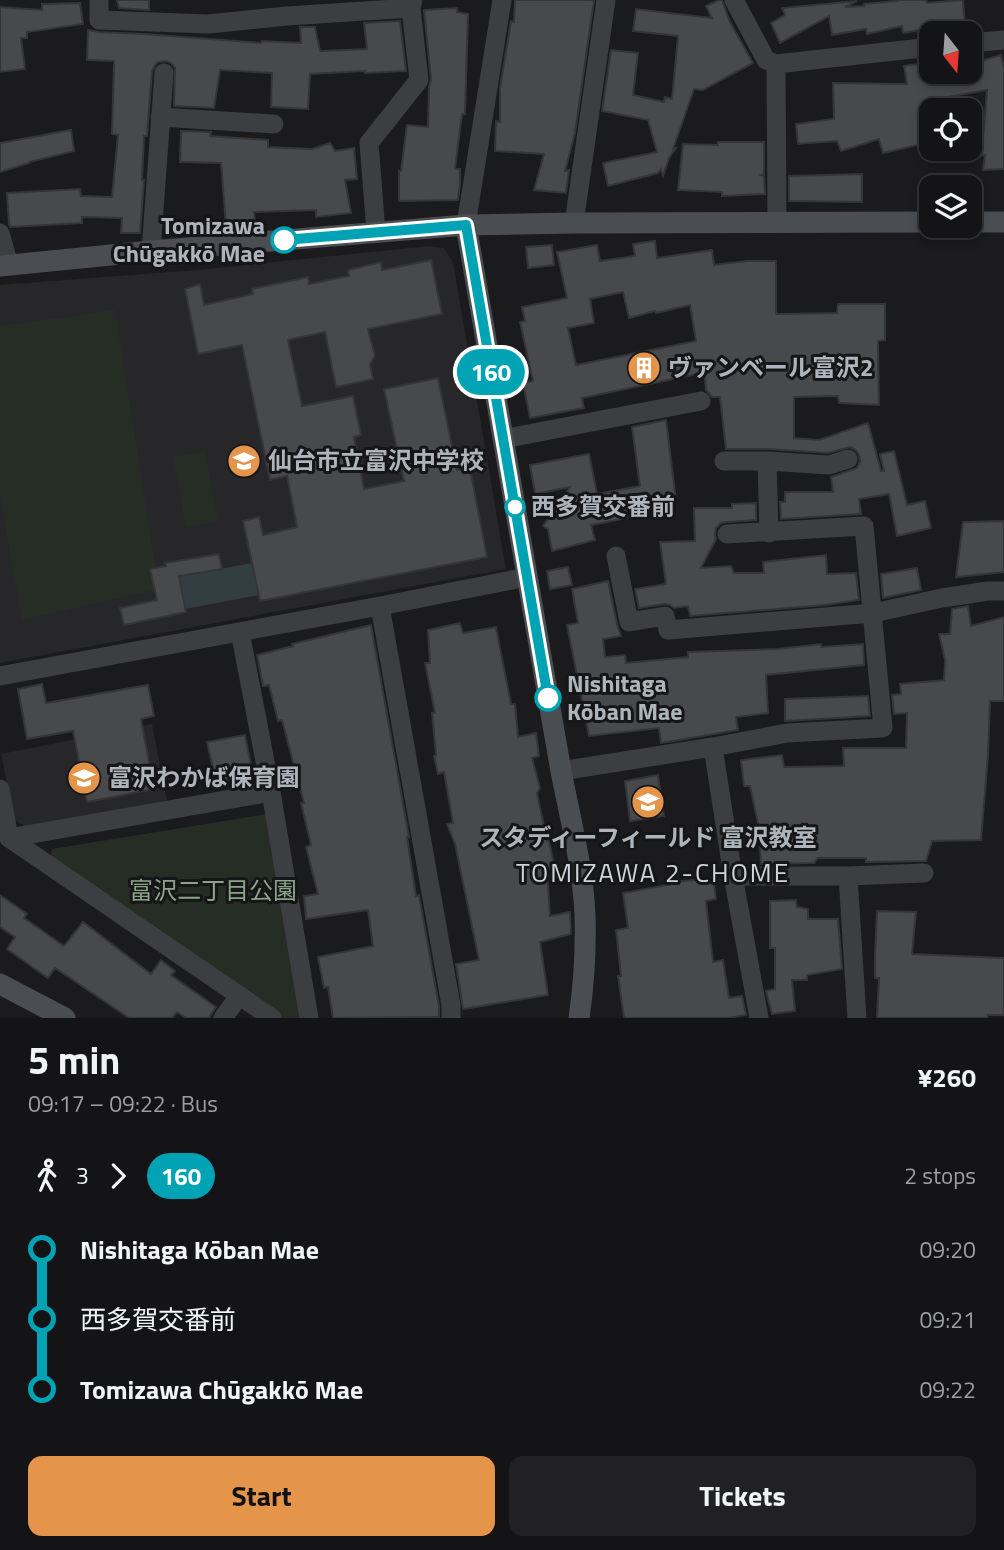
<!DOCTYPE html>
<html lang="en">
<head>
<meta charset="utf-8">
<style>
	:root { --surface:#141416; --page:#212123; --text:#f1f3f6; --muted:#9d9ea1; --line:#333335; --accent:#e5954a }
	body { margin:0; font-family:"Titillium Web","Noto Sans JP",sans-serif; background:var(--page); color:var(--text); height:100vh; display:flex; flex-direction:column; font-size:26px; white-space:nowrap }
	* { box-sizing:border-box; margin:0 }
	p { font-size:23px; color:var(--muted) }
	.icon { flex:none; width:38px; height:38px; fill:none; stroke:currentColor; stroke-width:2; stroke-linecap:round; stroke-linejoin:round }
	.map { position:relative; height:1018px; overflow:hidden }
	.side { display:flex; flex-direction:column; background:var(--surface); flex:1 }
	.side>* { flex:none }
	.badge { padding:0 14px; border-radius:23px; font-size:24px; line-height:46px }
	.needle { width:46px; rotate:163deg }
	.fabs { position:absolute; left:919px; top:21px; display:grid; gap:14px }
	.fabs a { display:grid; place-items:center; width:63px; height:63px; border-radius:14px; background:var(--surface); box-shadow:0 4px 10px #0003,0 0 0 2px var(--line); font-size:35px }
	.map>.badge { position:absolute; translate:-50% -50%; box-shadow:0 0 0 4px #fff }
	.legs { display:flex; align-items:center; gap:10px; height:77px; padding:0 28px; font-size:23px }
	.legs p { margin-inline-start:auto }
	.overview { display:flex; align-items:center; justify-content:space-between; height:119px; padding:0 28px }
	h1 { font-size:38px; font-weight:700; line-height:52px }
	.cta { display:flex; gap:14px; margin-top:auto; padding:14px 28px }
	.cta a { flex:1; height:80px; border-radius:14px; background:var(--accent); color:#111; font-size:28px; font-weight:700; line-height:80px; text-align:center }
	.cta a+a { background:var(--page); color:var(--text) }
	ul { padding:0 28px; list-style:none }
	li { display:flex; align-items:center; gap:24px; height:70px; font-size:26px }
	li i { display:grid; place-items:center; width:10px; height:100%; margin:0 9px; background:currentColor }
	li i::after { content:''; width:18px; height:18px; margin:-9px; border:5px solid; border-radius:50%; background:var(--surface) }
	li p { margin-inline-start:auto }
	li:first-child i { background:linear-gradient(#0000 50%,currentColor 0) }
	li:last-child i { background:linear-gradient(currentColor 50%,#0000 0) }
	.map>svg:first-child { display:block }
	.built { fill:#27272a }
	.green { fill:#252d25 }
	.water { fill:#333e42 }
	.building { fill:#48494d; stroke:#353538; stroke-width:2; fill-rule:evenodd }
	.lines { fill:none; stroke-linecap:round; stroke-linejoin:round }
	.street { stroke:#3c3e41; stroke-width:19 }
	.secondary { stroke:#4a4d51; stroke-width:21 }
	.line-1-casing { stroke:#fff; stroke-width:16 }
	.line-1 { stroke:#00a3b4; stroke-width:10 }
	.stop-1-dot { fill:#fff; stroke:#00a3b4; stroke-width:3.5 }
	.labels { text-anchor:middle; stroke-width:6; stroke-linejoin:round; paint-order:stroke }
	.stop-label { font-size:24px; font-weight:bold; fill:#aeb4bb; stroke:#161618; text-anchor:start }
	.poi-label { font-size:24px; font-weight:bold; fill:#aeb4bb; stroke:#161618; text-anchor:start }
	.park-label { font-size:24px; fill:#8aa487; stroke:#161618 }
	.neighbourhood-label { font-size:26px; letter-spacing:2px; fill:#cfd3d7; stroke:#161618 }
</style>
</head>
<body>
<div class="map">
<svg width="1004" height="1018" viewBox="0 0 1004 1018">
	<rect width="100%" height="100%" fill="#1b1b1d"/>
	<!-- built -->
	<path class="built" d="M429,246L444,248L453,262L506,569L0,663V285L197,270Z
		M152,724L167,802L25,827L14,819L1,754Z"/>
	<!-- green -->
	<path class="green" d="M115,310L159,589L22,620L0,495V326Z
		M205,451L218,522L186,527L173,457Z
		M266,814L303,1018H282L50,859L52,849Z"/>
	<!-- water -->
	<path class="water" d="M253,563L259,595L185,609L179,576Z"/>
	<!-- building -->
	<path class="building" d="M117,0H149V10L119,8Z
		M515,0H594L575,133L565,171L569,170L566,193L534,190L544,154L495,151L496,121L500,122V88L511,21L514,22Z
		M719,0H722L730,22L753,63L703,90L694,89L673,149L676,148L669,158L663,176L661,169L658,173L608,186L603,163L657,152L648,120L602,111L611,50L638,53L633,95L664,102L665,97L672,99L678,36L633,31L636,9L712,18L706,6Z
		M895,0H926L927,3L963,0L965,29L937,32L936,27L903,33L902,26L867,34L866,29L832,35L829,16L780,43L771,23L785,15L782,8L857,1L845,7L864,6V4L896,1Z
		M80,3L83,24L27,32V38H21L25,69L0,72V7L42,10V4Z
		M457,8V12L468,14L465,114H462L455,169H460V185L458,200L399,201V171H401L407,125L428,127L429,87L431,79L424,10Z
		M400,21L406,71L365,73V71L310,74L308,109L271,107L272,73L220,70L214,108L174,106L175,68L171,63L166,61L158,62L154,67L152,72L147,136H144L142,180H144L140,233H121L122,218L82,217V223L10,227L9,224L7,193L80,189L81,196L112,197L118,135L112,134L114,61L87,60L88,30L99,32L144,34L261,43L262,41L301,43L300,27H315L320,51L367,49L364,23Z
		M1001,55L1004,68V169L983,170L985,155L970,156V138H983L987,90L931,100V142L883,153L879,139L841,151L837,141L798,144L796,124L834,119L833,83L907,84L904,66L931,62V72H970V64Z
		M71,130L74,151L29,162V163L0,172V143Z
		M181,131L211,132L210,136L268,140V147L312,149L330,143L335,151L354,148L357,179L345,180L351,213L316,217V210L254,212L255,222L226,225L221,163L180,162Z
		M718,142H764V174L761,175L764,176L765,194L722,196V192L678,190L683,144L718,145Z
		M862,174V202L789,201V176Z
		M655,241L657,258L712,250L714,265L747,261H776V314L837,313L838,304H885V340L878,341L879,405L839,403L838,396L794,397V438L819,440L868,423L881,471H884L880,454L894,451L907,505L925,501L931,528L897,536L889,494L859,499L861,514L781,519L780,502H785V492H833L831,477L857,468L860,461L859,455L856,450L850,447L828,453L768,449H726L720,397H712L706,390L705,378H703L702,373L582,398L584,408L530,418L523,383L533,381L520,322L525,321L522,307L567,298L557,252L597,245L600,261L635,256L633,244ZM623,292L629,318L655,311L656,313L690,305L696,341L576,365L568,328L594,323L590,299Z
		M552,245L554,265L528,268L526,247Z
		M431,260L442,314L368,329L375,356L370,364L373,379L336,387L325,332L288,340L302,406L353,396L361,435L354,437L364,489L404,481L384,389L438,378L457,470L470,468L487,557L260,601L243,521L259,517L263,535L297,527L287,476L270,480L242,345L198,354L185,289L200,284L204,305L253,294L252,289L308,277L309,284L349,276L348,270L381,262L382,270Z
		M666,420L676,500L631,507L633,517L591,525L595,540L552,551L548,529L543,526L570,487L535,494L530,465L589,454L597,494L640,486L632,427Z
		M756,503V520L726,522L721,523L716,528L715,534L716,539L701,568L731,566L734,573H764L763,562L826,555L827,574L856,573L859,600L825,605L690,616L688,606L674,608L670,605L664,604L639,608L635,589L666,584L660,542L695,541L694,508H732V504Z
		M1004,521V572L956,577L963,522Z
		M219,554L222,569L179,576L186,612L124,625L120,608L157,600L150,569L166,566L165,563Z
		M568,567L572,585L550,589L547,571Z
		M917,568L921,590L883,598L881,574Z
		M608,581L617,624L621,636L603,639L605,657L625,655L626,663L688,657V652L778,649L821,644V647L863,644L864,665L766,675L768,713L736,717L738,730L661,743L659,728L589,736L567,625L578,623L572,589Z
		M968,606L971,626L1004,617V701H990L988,755L981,840L932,841L926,861L866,862V858H818L814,863L761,864L759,828L750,786H744L741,760L782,755L784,767L844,766L843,748H906L907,713L894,714L892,695L901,694L900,684L944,680L945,660L939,634H950L952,609Z
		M460,623L463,633L496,627L511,704H515L518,737L536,733L539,756L532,758L540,788L537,793L547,841H549L555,869L547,870L550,916L570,912L571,934L540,942L548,995L463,1009L456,964L479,960L455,844L447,824L453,823L444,772L438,774L434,756L436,755L432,713H435L425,663H430L428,630Z
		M371,625L409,837H407L416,896L419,895L439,1006V1017L333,1018L328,987L324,988L318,957L373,946L368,910L306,919L304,896L318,894L306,847L311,845L301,803H304L282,720L278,721L269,685L263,686L257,655L293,646L292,644Z
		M42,684L46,703L148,685L154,716L141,719L154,789L87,802L73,731L27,739L18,689Z
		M868,696L870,716L785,721V699Z
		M245,735L253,775L216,783L207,742Z
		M658,775L664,816L630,821L625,781Z
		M713,878L716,899L706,901L713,962L723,960L729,998L742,996L746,1015L728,1018H624L618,976H621L616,930L628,928L623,893L673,884V882Z
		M0,895L27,914L24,918L64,946L83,922L151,974L161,960L175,971L171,975L216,1007L209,1018H186L177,1012L172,1018H129L55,968L48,978L7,949L15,937L0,927Z
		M796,900L797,907L808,909V919H838L842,969L807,975V980H792L795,1011L772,1014L766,991L775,989V948H770V901Z
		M877,911L916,912L912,954L1004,958V1015H988L987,1018H877L879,978H875V955Z"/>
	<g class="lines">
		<!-- street -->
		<path class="street" d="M99,0V20L208,24L287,16L411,8
			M734,0L766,60L776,64L777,223
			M970,43L1004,40
			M776,64L931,47
			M160,117L274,124
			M574,223L606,0
			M466,225L502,0
			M376,232L369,143L419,80L411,8L413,0
			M0,233L9,265
			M151,251L164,73
			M503,439L701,401
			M724,461H767L829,465L848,459
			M767,461L769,533
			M616,556L629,622L665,616L668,630L873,613L942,598L988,591H1004
			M380,606L451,1005V1018
			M240,632L271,792L309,1018
			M0,676L380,606L527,577
			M713,747L733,876L759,1018
			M561,771L713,747L787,733L883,728L864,526L727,534
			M0,789L9,838L272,1018
			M9,838L271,792
			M733,876H848L924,873
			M848,876L857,1018
			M223,1018L239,996"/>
		<!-- secondary -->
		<path class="secondary" d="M970,222H1004
			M466,225L561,771C570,818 583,867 585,915C586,950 584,984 579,1018
			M0,266L151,251L466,225L574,223L931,222
			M0,984L65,1018"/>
	</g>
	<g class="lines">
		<defs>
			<path id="line-1" d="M284,240L466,225L548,698"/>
		</defs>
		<!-- line-1 casing -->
		<use href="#line-1" class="line-1-casing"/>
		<!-- line-1 -->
		<use href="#line-1" class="line-1"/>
	</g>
	<!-- icons -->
	<defs>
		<symbol id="building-disc" viewBox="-11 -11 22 22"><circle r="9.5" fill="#e5954a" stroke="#161618"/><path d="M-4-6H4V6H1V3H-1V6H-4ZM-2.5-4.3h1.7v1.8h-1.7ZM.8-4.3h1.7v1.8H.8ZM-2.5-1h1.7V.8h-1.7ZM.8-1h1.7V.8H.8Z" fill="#fff"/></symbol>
		<symbol id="school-disc" viewBox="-11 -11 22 22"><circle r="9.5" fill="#e5954a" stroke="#161618"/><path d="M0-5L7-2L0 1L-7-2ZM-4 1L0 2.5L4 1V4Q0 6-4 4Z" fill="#fff"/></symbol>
	</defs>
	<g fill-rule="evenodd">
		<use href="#building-disc" x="625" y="349" width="38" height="38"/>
		<use href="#school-disc" x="225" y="442" width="38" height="38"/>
		<use href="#school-disc" x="65" y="759" width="38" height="38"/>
		<use href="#school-disc" x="629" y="783" width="38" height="38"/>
	</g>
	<!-- markers -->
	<g class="stop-1-dot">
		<circle cx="284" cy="240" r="12"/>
		<circle cx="515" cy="507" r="9"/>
		<circle cx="548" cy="698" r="12"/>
	</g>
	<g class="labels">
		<!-- stop labels -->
		<g class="stop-label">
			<text x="265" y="234" text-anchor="end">Tomizawa<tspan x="265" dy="28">Chūgakkō Mae</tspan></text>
			<text x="531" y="515">西多賀交番前</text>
			<text x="567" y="692">Nishitaga<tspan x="567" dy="28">Kōban Mae</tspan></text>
		</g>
		<!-- poi labels -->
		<g class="poi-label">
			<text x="668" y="376">ヴァンベール富沢2</text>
			<text x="268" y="469">仙台市立富沢中学校</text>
			<text x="108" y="786">富沢わかば保育園</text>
			<text x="648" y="846" text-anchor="middle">スタディーフィールド 富沢教室</text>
		</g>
		<!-- park labels -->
		<g class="park-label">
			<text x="213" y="899">富沢二丁目公園</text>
		</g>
		<!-- neighbourhood labels -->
		<g class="neighbourhood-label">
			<text x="653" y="882">TOMIZAWA 2-CHOME</text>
		</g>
	</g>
</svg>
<div class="fabs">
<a><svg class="needle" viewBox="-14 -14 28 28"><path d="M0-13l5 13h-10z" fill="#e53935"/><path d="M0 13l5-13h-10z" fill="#9d9ea1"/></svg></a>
<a><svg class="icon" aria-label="locate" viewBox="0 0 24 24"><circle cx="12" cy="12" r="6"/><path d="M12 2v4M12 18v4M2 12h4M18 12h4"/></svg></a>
<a><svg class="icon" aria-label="layers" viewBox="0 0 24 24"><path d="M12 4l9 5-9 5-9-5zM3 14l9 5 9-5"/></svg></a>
</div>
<b class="badge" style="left:491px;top:372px;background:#00a3b4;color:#fff">160</b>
</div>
<section class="side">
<div class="overview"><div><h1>5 min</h1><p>09:17 – 09:22 · Bus</p></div><b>¥260</b></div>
<div class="legs"><svg class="icon" aria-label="walk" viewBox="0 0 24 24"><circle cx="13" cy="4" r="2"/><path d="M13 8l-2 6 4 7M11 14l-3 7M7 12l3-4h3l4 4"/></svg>3<svg class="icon" aria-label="forward" viewBox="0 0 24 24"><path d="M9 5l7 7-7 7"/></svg><b class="badge" style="background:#00a3b4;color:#fff">160</b><p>2 stops</p></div>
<ul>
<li><i style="color:#00a3b4"></i><b>Nishitaga Kōban Mae</b><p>09:20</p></li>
<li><i style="color:#00a3b4"></i><span>西多賀交番前</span><p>09:21</p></li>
<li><i style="color:#00a3b4"></i><b>Tomizawa Chūgakkō Mae</b><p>09:22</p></li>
</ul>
<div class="cta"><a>Start</a><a>Tickets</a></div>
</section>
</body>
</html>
